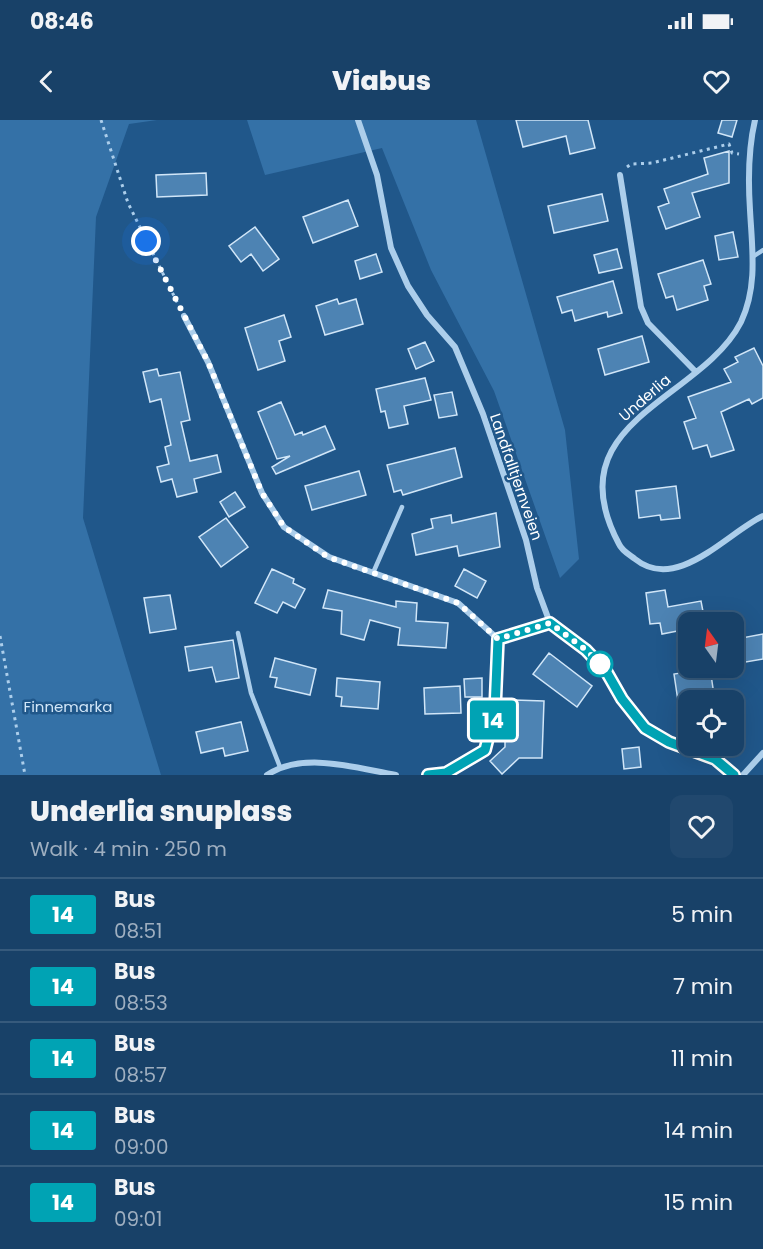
<!DOCTYPE html>
<html lang="en">
<head>
<meta charset="utf-8">
<style>
	:root { --surface:#184168; --page:#21486e; --text:#f1f3f6; --muted:#9fafc0; --line:#365a7c }
	body { margin:0; font-family:Poppins,sans-serif; background:var(--page); color:var(--text); height:100vh; display:flex; flex-direction:column; font-size:22px; white-space:nowrap }
	* { box-sizing:border-box; margin:0 }
	p { font-size:20px; color:var(--muted) }
	.icon { flex:none; width:33px; height:33px; fill:none; stroke:currentColor; stroke-width:2; stroke-linecap:round; stroke-linejoin:round }
	.map { position:relative; height:655px; overflow:hidden }
	.sheet { display:flex; flex-direction:column; background:var(--surface); flex:1 }
	.sheet>* { flex:none }
	.badge { padding:0 12px; border-radius:4px; font-size:21px; line-height:39px }
	.needle { width:39px; rotate:346deg }
	.tools { position:absolute; left:678px; top:492px; display:grid; gap:12px }
	.tools a { display:grid; place-items:center; width:66px; height:66px; border-radius:12px; background:var(--surface); box-shadow:0 6px 24px #0002,0 0 0 2px var(--line); font-size:30px }
	.you { position:absolute; width:30px; height:30px; margin:-15px; border:4px solid #fff; border-radius:50%; background:#1a73e8; box-shadow:0 0 0 9px #1a73e833 }
	.map>.badge { position:absolute; translate:-50% -50%; box-shadow:0 0 0 3px #fff }
	.round { display:grid; place-items:center; flex:none; width:63px; height:63px; border-radius:12px; background:var(--page) }
	.overview { display:flex; align-items:center; justify-content:space-between; height:102px; padding:0 30px }
	h1 { font-size:28px; font-weight:800; line-height:45px }
	ul { padding:0; list-style:none }
	li { display:flex; align-items:center; gap:18px; height:72px; padding:0 30px; border-top:2px solid var(--line) }
	li div { flex:1 }
	li b { display:block; font-size:22px }
	li em { font-style:normal }
	li .badge { min-width:66px; font-weight:700; text-align:center }
	.status { display:flex; justify-content:space-between; align-items:center; height:42px; padding:0 30px; background:var(--surface); direction:ltr }
	.status svg { height:16px; fill:currentColor }
	header { display:flex; justify-content:space-between; align-items:center; height:78px; padding:0 30px; background:var(--surface); font-size:27px; font-weight:800 }
	.map>svg:first-child { display:block }
	.green { fill:#3471a7 }
	.building { fill:#4d83b3; stroke:#d1e6f8; stroke-width:1.5 }
	.lines { fill:none; stroke-linecap:round; stroke-linejoin:round }
	.path { stroke:#acceeb; stroke-width:3; stroke-dasharray:3 4.5; stroke-linecap:butt }
	.lane { stroke:#acceeb; stroke-width:4.5 }
	.street { stroke:#acceeb; stroke-width:6 }
	.line-casing { stroke:#fff; stroke-width:14 }
	.line { stroke:#00a3b4; stroke-width:9 }
	.walk { stroke:#fff; stroke-width:6; stroke-dasharray:0 10.8 }
	.stop-dot { fill:#fff; stroke:#00a3b4; stroke-width:3 }
	.labels { text-anchor:middle; stroke-width:5; stroke-linejoin:round; paint-order:stroke }
	.street-label { font-size:15px; fill:#fff; stroke:#20578a }
	.park-label { font-size:15px; fill:#d1e6f8; stroke:#20578a }
</style>
</head>
<body>
<div class="status"><b>08:46</b><svg viewBox="0 0 49 12"><path d="M0 12V9h3v3zM5 12V6h3v6zM10 12V3h3v9zM15 12V0h3v12zM26 1h20v11H26zM47 4h2v5h-2z"/></svg></div>
<header><svg class="icon" aria-label="back" viewBox="0 0 24 24"><path d="M15 5l-7 7 7 7"/></svg>Viabus<svg class="icon" aria-label="heart" viewBox="0 0 24 24"><path d="M12 20l-8-8c-3-5 5-10 8-4 3-6 11-1 8 4z"/></svg></header>
<div class="map">
<svg width="763" height="655" viewBox="0 0 763 655">
	<rect width="100%" height="100%" fill="#20578a"/>
	<!-- green -->
	<path class="green" d="M0,0H157L129,4L96,97L83,398L161,655H0Z
		M247,0H476L565,310L579,439L560,458L494,271L431,150L382,28L265,55Z"/>
	<!-- building -->
	<path class="building" d="M516,0H588L595,28L570,34L566,16L523,27Z
		M722,0H737L732,17L718,13Z
		M729,31V63L692,73L700,97L666,109L658,87L669,83L664,69L708,54L704,38Z
		M206,53L207,75L157,77L156,55Z
		M602,74L608,101L554,113L548,86Z
		M348,80L358,106L313,123L303,97Z
		M255,107L279,139L263,151L251,134L241,142L229,126Z
		M733,112L738,137L719,140L715,116Z
		M617,129L622,148L599,153L594,135Z
		M376,134L382,152L360,159L355,141Z
		M703,140L711,164L704,166L708,180L677,190L673,176L666,178L658,154Z
		M613,161L622,193L608,197L607,192L575,201L572,190L562,193L557,177Z
		M337,179L339,184L356,179L363,204L325,215L316,186Z
		M284,195L291,217L279,221L285,241L258,250L245,208Z
		M642,216L649,242L605,255L598,229Z
		M425,222L434,241L416,249L408,229Z
		M754,228L763,246V278L752,284L749,279L721,292L734,330L711,337L707,325L693,329L684,302L696,298L688,277L731,262L724,249L738,242L735,237Z
		M157,249L159,256L180,252L190,300L181,302L190,341L217,335L221,352L194,359L197,372L177,377L172,359L161,362L157,347L169,344L165,327L171,325L161,279L150,282L143,252Z
		M425,258L431,280L404,286L408,304L389,308L385,291L381,292L376,269Z
		M452,272L457,295L439,298L434,275Z
		M281,282L295,315L302,312L303,315L325,306L335,329L276,354L272,347L290,336L277,339L258,292Z
		M455,328L462,357L403,375L401,370L394,372L387,345Z
		M359,351L366,375L312,390L305,366Z
		M676,366L680,398L661,400L660,395L639,398L636,371Z
		M235,372L245,387L229,397L220,382Z
		M496,393L500,427L459,436L457,426L416,435L412,414L433,408L431,399L451,395L452,403Z
		M226,398L248,427L221,447L199,417Z
		M272,449L294,459L293,463L305,469L295,488L283,482L277,493L255,483Z
		M464,449L486,461L477,478L455,466Z
		M328,470L396,487V481L417,483L416,501L448,503L446,528L398,525L400,508L370,500L364,520L341,514L342,491L323,488Z
		M665,470L668,487L701,481L705,502H688V509L662,514L660,503L650,504L646,473Z
		M170,475L176,509L150,513L144,478Z
		M763,514V539L740,543L736,519Z
		M233,520L239,558L216,562L212,547L189,551L185,527Z
		M549,533L592,566L577,587L533,554Z
		M275,538L316,549L310,575L275,567L277,558L270,557Z
		M710,548L714,575L678,581L674,554Z
		M337,558L380,562L378,589L341,586L342,577L336,576Z
		M482,558V577H465L464,559Z
		M460,566L461,593L425,594L424,568Z
		M514,580L544,581L542,638H519L502,654L490,641L505,627V615H513Z
		M241,602L248,631L225,636L223,628L201,633L196,612Z
		M639,627L641,647L624,649L622,629Z"/>
	<g class="lines">
		<!-- path -->
		<path class="path" d="M101,0L128,83L179,186
			M627,47L631,44L652,43L729,24L732,33L739,34
			M0,516L25,655"/>
		<!-- lane -->
		<path class="lane" d="M754,136L763,130
			M373,453L402,387
			M238,513L251,573L280,647"/>
		<!-- street -->
		<path class="street" d="M358,0L377,55L391,128L408,166L427,195L455,227L483,294L526,420L537,468L550,503L586,530L606,551L622,580L645,607L669,622L715,639L734,655
			M755,0C748,30 748,60 750,90C752,128 758,166 741,202C701,281 553,301 619,424C622,431 630,435 635,439C677,473 727,413 763,396
			M620,55L641,187L648,203L695,251
			M184,196L208,242L262,373L284,407L329,437L458,483L498,519L495,590L485,630L446,653L428,655
			M498,519L550,503
			M267,655C303,631 356,648 396,655
			M743,655L763,633"/>
	</g>
	<g class="lines">
		<defs>
			<path id="line" d="M428,655L446,653L485,630L495,590L498,519L550,503L586,530L606,551L622,579L645,608L669,622L715,639L734,655"/>
		</defs>
		<!-- line casing -->
		<use href="#line" class="line-casing"/>
		<!-- line -->
		<use href="#line" class="line"/>
		<!-- walk -->
		<path class="walk" d="M146,121L208,242L262,373L284,407L328,437L458,483L498,519L550,503L586,530L600,544"/>
	</g>
	<!-- markers -->
	<circle class="stop-dot" cx="600" cy="544" r="12"/>
	<g class="labels">
		<!-- street labels -->
		<g class="street-label">
			<text transform="translate(645 278) rotate(-41)" y="5">Underlia</text>
			<text transform="translate(516 357) rotate(71)" y="5">Landfalltjernveien</text>
		</g>
		<!-- park labels -->
		<g class="park-label">
			<text x="68" y="592">Finnemarka</text>
		</g>
	</g>
</svg>
<div class="tools">
<a><svg class="needle" viewBox="-14 -14 28 28"><path d="M0-13l5 13h-10z" fill="#e53935"/><path d="M0 13l5-13h-10z" fill="#9fafc0"/></svg></a>
<a><svg class="icon" aria-label="locate" viewBox="0 0 24 24"><circle cx="12" cy="12" r="6"/><path d="M12 2v4M12 18v4M2 12h4M18 12h4"/></svg></a>
</div>
<div class="you" style="left:146px;top:121px"></div>
<b class="badge" style="left:493px;top:600px;background:#00a3b4;color:#fff">14</b>
</div>
<section class="sheet">
<div class="overview"><div><h1>Underlia snuplass</h1><p>Walk · 4 min · 250 m</p></div><a class="round"><svg class="icon" aria-label="heart" viewBox="0 0 24 24"><path d="M12 20l-8-8c-3-5 5-10 8-4 3-6 11-1 8 4z"/></svg></a></div>
<ul>
<li><span class="badge" style="background:#00a3b4;color:#fff">14</span><div><b>Bus</b><p>08:51</p></div><em>5 min</em></li>
<li><span class="badge" style="background:#00a3b4;color:#fff">14</span><div><b>Bus</b><p>08:53</p></div><em>7 min</em></li>
<li><span class="badge" style="background:#00a3b4;color:#fff">14</span><div><b>Bus</b><p>08:57</p></div><em>11 min</em></li>
<li><span class="badge" style="background:#00a3b4;color:#fff">14</span><div><b>Bus</b><p>09:00</p></div><em>14 min</em></li>
<li><span class="badge" style="background:#00a3b4;color:#fff">14</span><div><b>Bus</b><p>09:01</p></div><em>15 min</em></li>
</ul>
</section>
</body>
</html>
